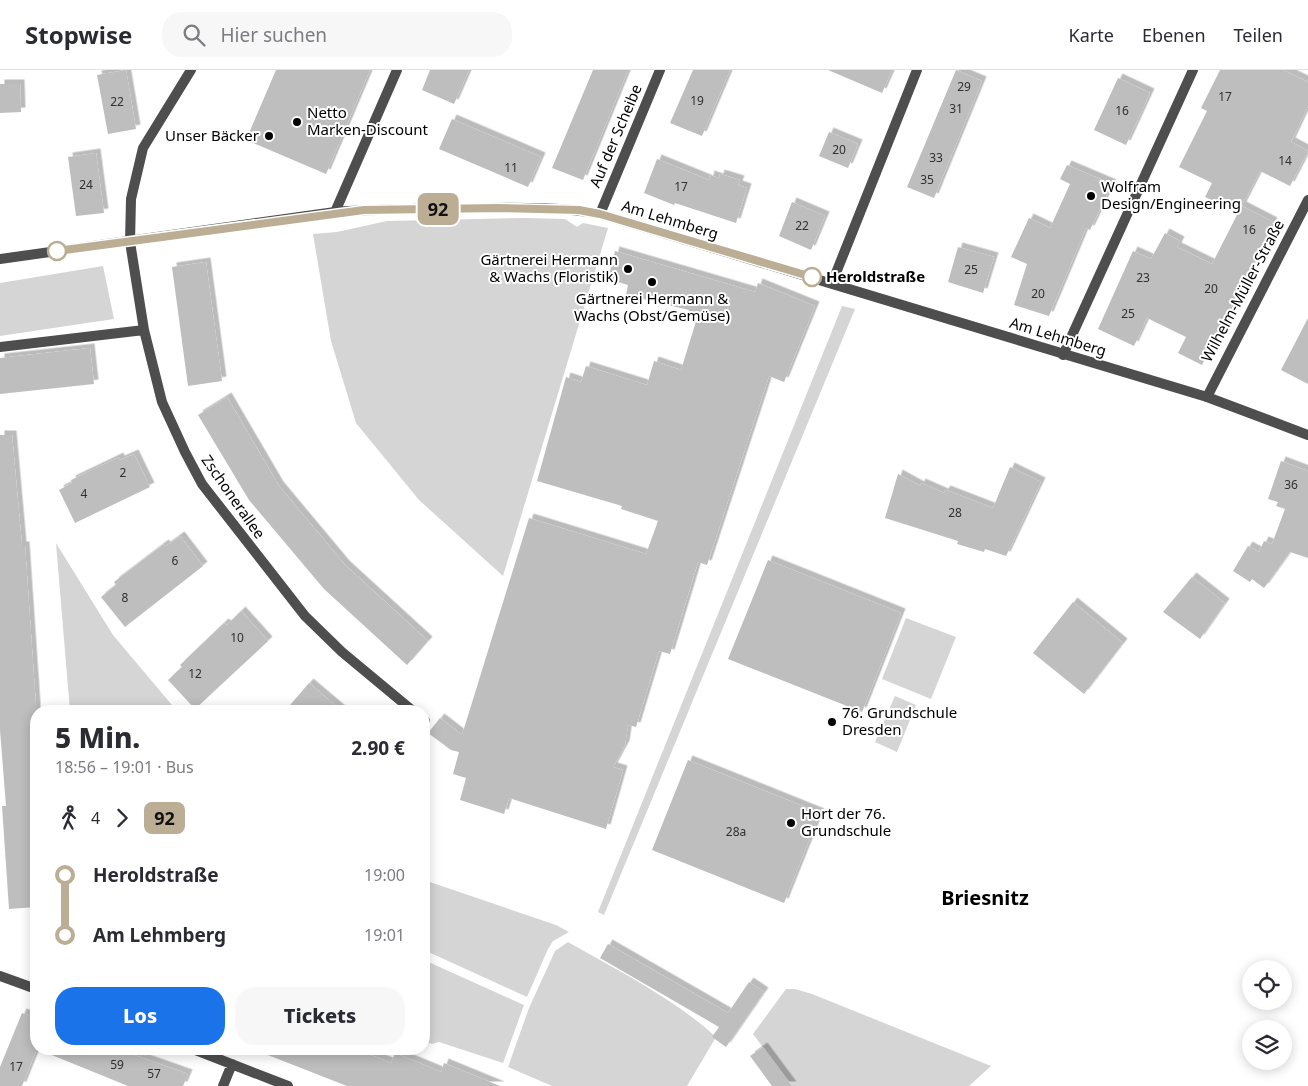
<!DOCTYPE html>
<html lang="de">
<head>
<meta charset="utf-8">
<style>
	:root { --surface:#fff; --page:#f7f7f7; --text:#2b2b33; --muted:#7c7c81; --line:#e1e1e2; --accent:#1a73e8 }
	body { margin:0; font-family:"Noto Sans",sans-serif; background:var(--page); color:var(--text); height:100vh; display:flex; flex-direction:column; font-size:19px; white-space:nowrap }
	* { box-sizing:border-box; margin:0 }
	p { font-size:16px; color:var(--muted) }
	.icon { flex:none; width:28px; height:28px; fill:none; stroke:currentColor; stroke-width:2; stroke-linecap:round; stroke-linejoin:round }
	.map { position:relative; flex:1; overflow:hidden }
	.sheet { position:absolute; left:30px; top:635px; width:400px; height:350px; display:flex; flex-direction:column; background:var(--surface); border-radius:20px; box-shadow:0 2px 12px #0003 }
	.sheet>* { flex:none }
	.badge { padding:0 10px; border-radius:8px; font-size:18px; line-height:32px }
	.buttons { position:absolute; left:1242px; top:890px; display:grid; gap:10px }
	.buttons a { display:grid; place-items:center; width:50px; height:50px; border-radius:50%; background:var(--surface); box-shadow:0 2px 12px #0003; font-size:25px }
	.map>.badge { position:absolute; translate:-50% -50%; box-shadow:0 0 0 2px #fff }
	.legs { display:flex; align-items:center; gap:8px; height:55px; padding:0 25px; font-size:16px }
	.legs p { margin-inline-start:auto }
	.overview { display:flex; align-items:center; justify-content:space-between; height:85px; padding:0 25px }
	h1 { font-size:28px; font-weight:800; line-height:38px }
	.primary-button { display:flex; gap:10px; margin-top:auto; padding:10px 25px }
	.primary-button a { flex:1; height:58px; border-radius:20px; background:var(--accent); color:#fff; font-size:20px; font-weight:800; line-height:58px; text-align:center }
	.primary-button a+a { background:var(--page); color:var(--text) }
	ul { padding:0 25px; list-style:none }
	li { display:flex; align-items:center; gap:18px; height:60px; font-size:19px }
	li i { display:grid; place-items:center; width:8px; height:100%; margin:0 6px; background:currentColor }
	li i::after { content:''; width:12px; height:12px; margin:-6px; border:4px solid; border-radius:50%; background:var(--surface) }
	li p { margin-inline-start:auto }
	li:first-child i { background:linear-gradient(#0000 50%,currentColor 0) }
	li:last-child i { background:linear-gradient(currentColor 50%,#0000 0) }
	header { display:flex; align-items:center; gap:30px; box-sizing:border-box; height:70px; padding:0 25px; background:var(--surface); border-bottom:1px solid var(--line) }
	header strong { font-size:24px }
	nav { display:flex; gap:28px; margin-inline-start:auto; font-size:18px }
	.search { width:350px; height:45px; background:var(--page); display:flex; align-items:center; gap:12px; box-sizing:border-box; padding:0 18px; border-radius:20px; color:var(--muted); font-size:19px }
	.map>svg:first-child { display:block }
	.green { fill:#d5d5d5 }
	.building { fill:#bebebe; filter:url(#shadow) }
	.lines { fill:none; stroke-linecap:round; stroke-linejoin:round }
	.minor { stroke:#4e4e4e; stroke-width:10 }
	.tertiary { stroke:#4e4e4e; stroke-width:10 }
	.line-1-casing { stroke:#fff; stroke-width:11 }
	.line-1 { stroke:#bcae94; stroke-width:8 }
	.poi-dot { fill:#000; stroke:#fff; stroke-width:2 }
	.stop-1-dot { fill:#fff; stroke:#bcae94; stroke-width:2.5 }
	.labels { text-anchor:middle; stroke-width:4; stroke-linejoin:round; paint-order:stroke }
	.number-label { font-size:12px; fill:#303030 }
	.poi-label { font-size:15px; fill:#000; stroke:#fff; text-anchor:start }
	.street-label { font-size:15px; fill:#000; stroke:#fff }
	.stop-label { font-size:15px; font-weight:bold; fill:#000; stroke:#fff; text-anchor:start }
	.district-label { font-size:20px; font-weight:bold; fill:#000; stroke:#fff }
</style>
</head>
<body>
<header>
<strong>Stopwise</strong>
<div class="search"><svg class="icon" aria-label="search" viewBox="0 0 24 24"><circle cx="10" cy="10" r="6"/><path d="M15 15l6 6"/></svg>Hier suchen</div>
<nav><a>Karte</a><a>Ebenen</a><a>Teilen</a></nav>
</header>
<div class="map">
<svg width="1308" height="1016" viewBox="0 0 1308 1016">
	<defs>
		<filter id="shadow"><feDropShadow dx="4.5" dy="-4.5" stdDeviation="0" flood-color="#0004"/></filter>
	</defs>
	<rect width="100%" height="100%" fill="#fff"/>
	<!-- green -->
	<path class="green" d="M524,148L565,149L577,157L583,153L608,158L503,506L419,430L356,353L331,271L313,164L337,162L387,151Z
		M103,196L114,249L0,266V213Z
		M842,236L855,239L604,845L598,842Z
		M56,473L113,565L177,641H70Z
		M906,548L956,567L931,629L882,609Z
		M895,626L916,635L897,682L875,672Z
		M424,810L556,855L569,862L553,871L548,879L527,927L424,880Z
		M568,872C619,901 673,928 716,967L687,1016H552L508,997L529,938L555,881Z
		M424,890L524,935L503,993L439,972L432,974L424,971Z
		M786,919H795L812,924L991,996L969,1016H792L753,964Z"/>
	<!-- building -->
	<path class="building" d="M126,0L136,59L108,64L97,5Z
		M276,0H370L326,104L246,70Z
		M430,0H469L454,34L422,20Z
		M593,0H628L583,110L552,98Z
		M693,0H730L702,66L670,53Z
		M828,0H892L882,23Z
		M956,0L982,11L934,128L907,117Z
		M1220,0H1283L1308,12V36L1291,72L1308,81L1290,116L1260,101L1242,136L1273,152L1202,295L1178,283L1186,267L1147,248L1134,276L1098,259L1133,181L1151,189L1165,163L1180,171L1177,177L1212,194L1238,143L1205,127L1212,113L1179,97L1207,41L1201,38Z
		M1118,8L1150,23L1126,75L1094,60Z
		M0,14H20L21,42L0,43Z
		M452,49L541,87L528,117L439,79Z
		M829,62L858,74L848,98L819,86Z
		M96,83L104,143L76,146L68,87Z
		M657,89L709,110L710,105L719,108L720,104L740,110L738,115L747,118L736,153L675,133L674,135L644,123Z
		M1067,95L1112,114L1090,160L1086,158L1049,246L1014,235L1027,194L1011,187L1029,148L1050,158L1070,114L1060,109Z
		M792,132L825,146L811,180L779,166Z
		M958,177L994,187L983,223L948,212Z
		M615,181L755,222L758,213L815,236L784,312L769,306L707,495L698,492L670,584L659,581L636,657L628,655L625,675L613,697L623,700L606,759L509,728L504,744L460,730L466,708L453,704L459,682L451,680L428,663L440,648L462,665L529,448L646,484L658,451L621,439L622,436L537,411L566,307L581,312L586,296L647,315L654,291L681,300L697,248L687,245L689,240L626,225L628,215L608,209Z
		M206,192L222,311L188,316L172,197Z
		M1308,248V314L1281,300Z
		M90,278L94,314L0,324V288Z
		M227,327L279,416L345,495L428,571L407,595L324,519L249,430L198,345Z
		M0,365H12L22,476H25L36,637V837L9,839L2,736H6L0,660Z
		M134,384L150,417L75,453L59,420L72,413L71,410L119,387L120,390Z
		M1281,391L1308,401V488L1290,482L1264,518L1252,509L1250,512L1233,501L1248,476L1259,482L1264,471L1272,474L1285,439L1276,436L1278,432L1268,429Z
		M1010,397L1041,412L1006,486L985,479L984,482L957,474L958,471L885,448L898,404L920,416L921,413L944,423L946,420L993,438Z
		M180,466L203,496L125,557L101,527L116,515L114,512L164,474L166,476Z
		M768,490L901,543L862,642L728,589Z
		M1192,507L1225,533L1200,569L1163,542Z
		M1073,532L1123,573L1084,624L1033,583Z
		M241,541L268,571L195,639L168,610L182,597L180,595L224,553L227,555Z
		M309,613L342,641H285Z
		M688,690L820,743L784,833L652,780Z
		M608,874L728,943L749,912L764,922L726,977L712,967L719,957L600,888Z
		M22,943L36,948V981L22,1016H0V997Z
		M763,977L792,1016H772L750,986Z
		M37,979H117L188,1004L183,1016H128Z
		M356,979L391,993L395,983L441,1002L444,993L500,1016H347L255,980Z"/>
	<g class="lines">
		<!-- minor -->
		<path class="minor" d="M191,0L143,78L131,129L130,172L144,260L162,332L185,382L202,414L305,546L342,582L413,641
			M335,142L397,0
			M600,144L660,0
			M832,213L917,0
			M0,277L144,260
			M1063,285L1193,0
			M1207,327L1308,130
			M424,650L425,651
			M0,906L36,919
			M193,979L288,1016
			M223,1016L232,994"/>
		<!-- tertiary -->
		<path class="tertiary" d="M0,189L335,142C379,139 422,139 466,138C510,138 556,136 600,144L1207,327L1308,365"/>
	</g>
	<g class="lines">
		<defs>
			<path id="line-1" d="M57,181L364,140L498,138L579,140L600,144L812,207"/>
		</defs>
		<!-- line-1 casing -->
		<use href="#line-1" class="line-1-casing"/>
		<!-- line-1 -->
		<use href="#line-1" class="line-1"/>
	</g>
	<!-- markers -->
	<g class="poi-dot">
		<circle cx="297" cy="52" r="5"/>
		<circle cx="269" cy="66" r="5"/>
		<circle cx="1091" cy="126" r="5"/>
		<circle cx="628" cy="199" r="5"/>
		<circle cx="652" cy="212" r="5"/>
		<circle cx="832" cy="652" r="5"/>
		<circle cx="791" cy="753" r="5"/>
	</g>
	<g class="stop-1-dot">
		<circle cx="57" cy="181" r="9"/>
		<circle cx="812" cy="207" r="9"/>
	</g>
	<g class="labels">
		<!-- number labels -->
		<g class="number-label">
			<text x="964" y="21">29</text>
			<text x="1225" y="31">17</text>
			<text x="697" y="35">19</text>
			<text x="117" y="36">22</text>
			<text x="956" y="43">31</text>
			<text x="1122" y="45">16</text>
			<text x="839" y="84">20</text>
			<text x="936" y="92">33</text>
			<text x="1285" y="95">14</text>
			<text x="511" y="102">11</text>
			<text x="927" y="114">35</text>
			<text x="86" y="119">24</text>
			<text x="681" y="121">17</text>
			<text x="802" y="160">22</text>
			<text x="1249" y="164">16</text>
			<text x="971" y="204">25</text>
			<text x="1143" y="212">23</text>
			<text x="1211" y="223">20</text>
			<text x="1038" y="228">20</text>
			<text x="1128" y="248">25</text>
			<text x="123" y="407">2</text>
			<text x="1291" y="419">36</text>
			<text x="84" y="428">4</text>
			<text x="955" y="447">28</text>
			<text x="175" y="495">6</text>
			<text x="125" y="532">8</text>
			<text x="237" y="572">10</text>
			<text x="195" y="608">12</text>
			<text x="736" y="766">28a</text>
			<text x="117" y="999">59</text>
			<text x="16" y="1001">17</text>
			<text x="154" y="1008">57</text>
		</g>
		<!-- poi labels -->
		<g class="poi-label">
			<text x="307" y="48">Netto<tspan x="307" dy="17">Marken-Discount</tspan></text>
			<text x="259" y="71" text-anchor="end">Unser Bäcker</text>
			<text x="1101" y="122">Wolfram<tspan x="1101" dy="17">Design/Engineering</tspan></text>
			<text x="618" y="195" text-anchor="end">Gärtnerei Hermann<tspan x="618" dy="17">&amp; Wachs (Floristik)</tspan></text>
			<text x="652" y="234" text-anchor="middle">Gärtnerei Hermann &amp;<tspan x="652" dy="17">Wachs (Obst/Gemüse)</tspan></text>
			<text x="842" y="648">76. Grundschule<tspan x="842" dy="17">Dresden</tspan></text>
			<text x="801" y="749">Hort der 76.<tspan x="801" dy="17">Grundschule</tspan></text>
		</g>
		<!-- street labels -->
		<g class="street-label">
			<text transform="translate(616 66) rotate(-67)" y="5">Auf der Scheibe</text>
			<text transform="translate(670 150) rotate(17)" y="5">Am Lehmberg</text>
			<text transform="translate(1243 221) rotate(-62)" y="5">Wilhelm-Müller-Straße</text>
			<text transform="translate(1058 267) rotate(17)" y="5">Am Lehmberg</text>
			<text transform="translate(233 427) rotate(55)" y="5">Zschonerallee</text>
		</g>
		<!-- stop labels -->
		<g class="stop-label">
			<text x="826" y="212">Heroldstraße</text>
		</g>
		<!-- district labels -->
		<g class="district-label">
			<text x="985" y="835">Briesnitz</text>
		</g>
	</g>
</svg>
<div class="buttons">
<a><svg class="icon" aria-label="locate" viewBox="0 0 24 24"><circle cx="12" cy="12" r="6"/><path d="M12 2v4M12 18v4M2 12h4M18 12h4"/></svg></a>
<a><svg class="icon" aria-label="layers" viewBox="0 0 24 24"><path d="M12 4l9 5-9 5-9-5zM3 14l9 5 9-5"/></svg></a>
</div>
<b class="badge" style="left:438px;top:139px;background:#bcae94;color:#111">92</b>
<section class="sheet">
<div class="overview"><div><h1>5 Min.</h1><p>18:56 – 19:01 · Bus</p></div><b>2.90 €</b></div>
<div class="legs"><svg class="icon" aria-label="walk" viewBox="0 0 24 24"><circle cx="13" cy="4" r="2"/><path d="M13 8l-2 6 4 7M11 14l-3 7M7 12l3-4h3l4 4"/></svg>4<svg class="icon" aria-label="forward" viewBox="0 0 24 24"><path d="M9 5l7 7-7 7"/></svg><b class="badge" style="background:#bcae94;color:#111">92</b></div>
<ul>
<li><i style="color:#bcae94"></i><b>Heroldstraße</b><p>19:00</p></li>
<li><i style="color:#bcae94"></i><b>Am Lehmberg</b><p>19:01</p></li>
</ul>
<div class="primary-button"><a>Los</a><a>Tickets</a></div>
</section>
</div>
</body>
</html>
